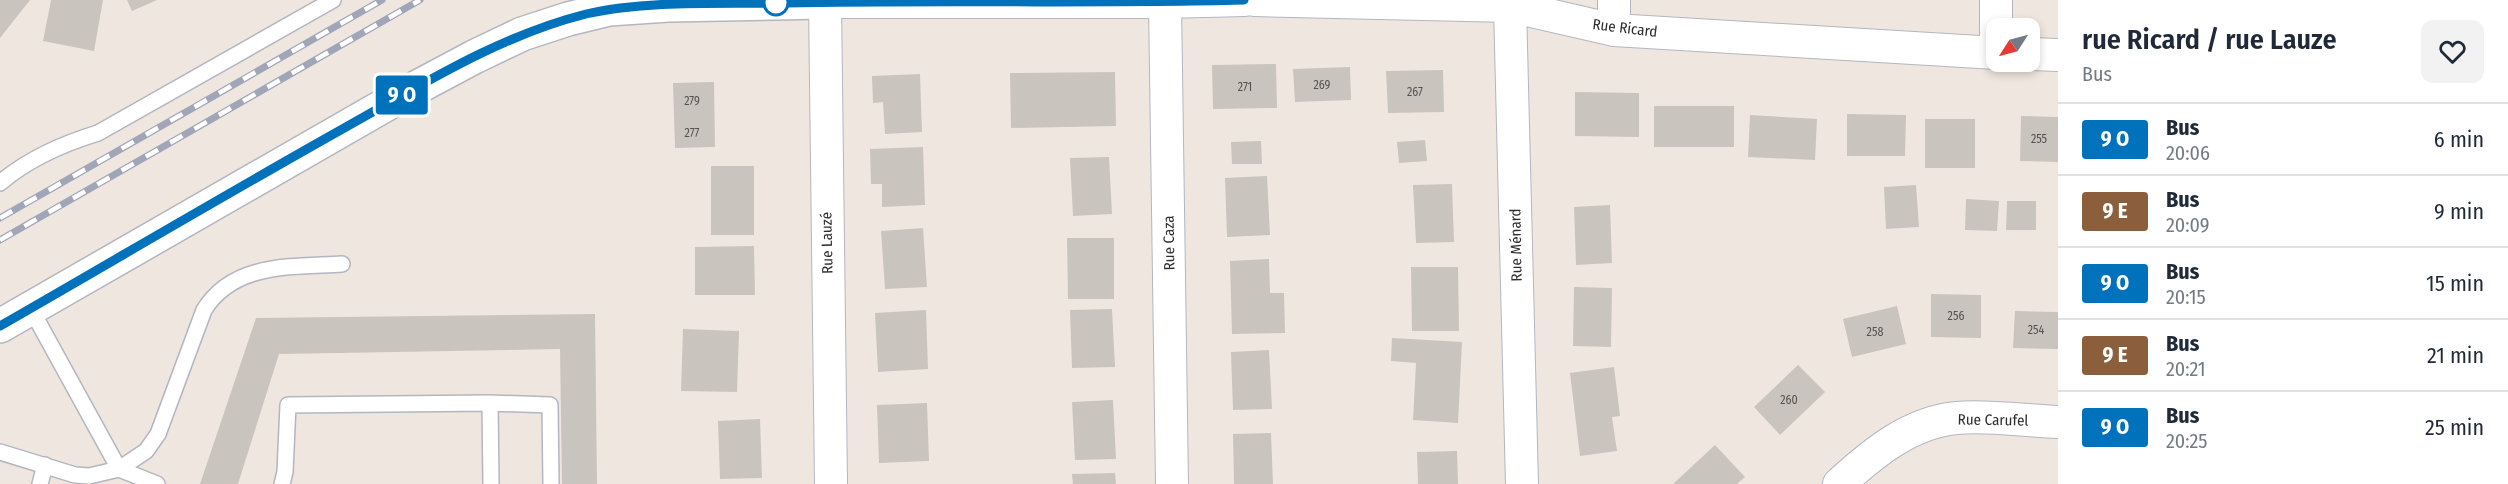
<!DOCTYPE html>
<html lang="fr">
<head>
<meta charset="utf-8">
<style>
	:root { --surface:#fff; --page:#f2f2f3; --text:#1f2937; --muted:#747a83; --line:#e0e1e3 }
	body { margin:0; font-family:"Fira Sans Condensed",sans-serif; background:var(--page); color:var(--text); height:100vh; display:flex; flex-direction:column; font-size:22px; white-space:nowrap }
	* { box-sizing:border-box; margin:0 }
	p { font-size:20px; color:var(--muted) }
	.icon { flex:none; width:33px; height:33px; fill:none; stroke:currentColor; stroke-width:2; stroke-linecap:round; stroke-linejoin:round }
	.map { position:relative; flex:1; overflow:hidden }
	.details { display:flex; flex-direction:column; background:var(--surface); width:450px }
	.details>* { flex:none }
	.badge { padding:0 12px; border-radius:4px; font-size:21px; line-height:39px }
	.needle { width:39px; rotate:234deg }
	.buttons { position:absolute; left:1986px; top:18px; display:grid; gap:12px }
	.buttons a { display:grid; place-items:center; width:54px; height:54px; border-radius:12px; background:var(--surface); box-shadow:0 3px 9px #0003; font-size:30px }
	.map>.badge { position:absolute; translate:-50% -50%; box-shadow:0 0 0 3px #fff }
	.round { display:grid; place-items:center; flex:none; width:63px; height:63px; border-radius:12px; background:var(--page) }
	.overview { display:flex; align-items:center; justify-content:space-between; height:102px; padding:0 24px }
	h1 { font-size:28px; font-weight:600; line-height:45px }
	ul { padding:0; list-style:none }
	li { display:flex; align-items:center; gap:18px; height:72px; padding:0 24px; border-top:2px solid var(--line) }
	li div { flex:1 }
	li b { display:block; font-size:22px }
	li em { font-style:normal }
	li .badge { min-width:66px; font-weight:700; text-align:center }
	main { display:flex; flex:1; min-height:0 }
	.map>svg:first-child { display:block }
	.building { fill:#cac4be }
	.lines { fill:none; stroke-linecap:round; stroke-linejoin:round }
	.service-casing { stroke:#b3b6c1; stroke-width:18 }
	.minor-casing { stroke:#b3b6c1; stroke-width:34 }
	.tertiary-casing { stroke:#b3b6c1; stroke-width:36 }
	.service { stroke:#fff; stroke-width:15 }
	.minor { stroke:#fff; stroke-width:32 }
	.tertiary { stroke:#fff; stroke-width:33 }
	.rail-casing { stroke:#a1a5b8; stroke-width:7 }
	.rail { stroke:#fff; stroke-width:4.5; stroke-dasharray:14; stroke-linecap:butt }
	.line-casing { stroke:#fff; stroke-width:14 }
	.line { stroke:#0072bc; stroke-width:9 }
	.stop-dot { fill:#fff; stroke:#0072bc; stroke-width:3 }
	.labels { text-anchor:middle; stroke-width:6; stroke-linejoin:round; paint-order:stroke }
	.number-label { font-size:12px; fill:#545351 }
	.street-label { font-size:15px; fill:#2d2d2d; stroke:#fff }
</style>
</head>
<body>
<main>
<div class="map">
<svg width="2058" height="484" viewBox="0 0 2058 484">
	<rect width="100%" height="100%" fill="#efe7df"/>
	<!-- building -->
	<path class="building" d="M0,0H30L0,38Z
		M51,0H103L94,51L43,41Z
		M127,0H157L132,11Z
		M1276,64L1277,108L1213,109L1212,65Z
		M1350,67L1351,100L1295,102L1293,69Z
		M1443,70L1444,112L1388,113L1386,71Z
		M1115,72L1116,126L1011,128L1010,73Z
		M920,74L922,132L885,134L883,102L873,103L872,76Z
		M714,82L715,147L675,148L673,83Z
		M1575,92L1639,93V137L1575,136Z
		M1654,106H1734V147H1654Z
		M1847,114L1906,115L1905,156H1847Z
		M1750,115L1817,119L1815,160L1748,157Z
		M2021,116L2058,117V162L2020,161Z
		M1925,119H1975V168H1925Z
		M1425,140L1427,161L1399,163L1397,142Z
		M1261,141L1262,164H1232L1231,142Z
		M923,147L925,205L882,207V184H871L870,149Z
		M1109,157L1112,214L1073,216L1070,158Z
		M711,166H754V235H711Z
		M1267,176L1270,235L1227,237L1225,178Z
		M1452,184L1454,242L1416,243L1413,185Z
		M1916,185L1919,227L1886,229L1884,187Z
		M1966,199L1999,201L1997,231L1965,230Z
		M2007,201H2036V230H2006Z
		M1610,205L1612,263L1576,265L1574,207Z
		M923,228L927,287L885,289L881,231Z
		M1067,238H1114V299H1068Z
		M754,246L755,295H695V247Z
		M1269,259L1270,293H1284L1285,333L1232,334L1230,261Z
		M1411,267H1458L1459,331H1412Z
		M1574,287L1612,288L1611,347L1573,346Z
		M1931,294L1981,295V338L1931,337Z
		M1897,306L1906,344L1852,357L1843,319Z
		M1112,309L1115,367L1072,368L1070,310Z
		M926,310L928,369L878,372L875,313Z
		M2015,311L2058,312V349L2013,348Z
		M595,314L597,484H562L560,349L279,354L238,484H200L256,318Z
		M683,329L739,331L737,392L681,391Z
		M1392,338L1462,342L1458,423L1413,420L1416,363L1391,361Z
		M1269,350L1272,409L1233,410L1231,352Z
		M1798,365L1825,392L1780,435L1754,407Z
		M1614,367L1620,416L1612,417L1617,451L1580,456L1570,373Z
		M1113,400L1116,459L1075,460L1072,402Z
		M927,403L929,461L879,463L877,405Z
		M760,419L762,478L720,479L718,421Z
		M1271,433L1273,484H1234L1233,434Z
		M1715,445L1745,477L1737,484H1673Z
		M1457,451L1458,484H1418L1417,452Z
		M1115,473L1116,484H1073L1072,474Z"/>
	<g class="lines">
		<defs>
			<path id="service" d="M0,183C28,159 62,144 98,133L333,0
				M31,309L119,469L146,451L158,434L204,310C234,262 293,267 342,264
				M490,403L550,405L551,484
				M0,452L75,475L89,476L119,469L157,484
				M40,484L45,465
				M282,484L285,472L288,405L490,403L491,484"/>
			<path id="minor" d="M1254,0L1510,6L1614,30L1996,53
				M1614,0V30
				M1165,2L1172,484
				M1510,6L1522,484
				M1996,53V0
				M2030,54L2058,55
				M831,484L825,2H1165L1245,0
				M1839,484C1872,454 1910,422 1957,418C1986,415 2028,421 2058,422"/>
			<path id="tertiary" d="M0,326L399,97L474,57L522,34L568,19L609,9L668,5L825,2"/>
		</defs>
		<!-- service casing -->
		<use href="#service" class="service-casing"/>
		<!-- minor casing -->
		<use href="#minor" class="minor-casing"/>
		<!-- tertiary casing -->
		<use href="#tertiary" class="tertiary-casing"/>
		<!-- service -->
		<use href="#service" class="service"/>
		<!-- minor -->
		<use href="#minor" class="minor"/>
		<!-- tertiary -->
		<use href="#tertiary" class="tertiary"/>
		<defs>
			<path id="rail" d="M0,218L382,0
				M0,240L420,0"/>
		</defs>
		<!-- rail casing -->
		<use href="#rail" class="rail-casing"/>
		<!-- rail -->
		<use href="#rail" class="rail"/>
	</g>
	<g class="lines">
		<defs>
			<path id="line" d="M0,326C115,260 230,192 346,127C423,84 499,36 586,14C646,0 723,4 785,3C938,0 1091,4 1244,0"/>
		</defs>
		<!-- line casing -->
		<use href="#line" class="line-casing"/>
		<!-- line -->
		<use href="#line" class="line"/>
	</g>
	<!-- markers -->
	<circle class="stop-dot" cx="776" cy="3" r="12"/>
	<g class="labels">
		<!-- number labels -->
		<g class="number-label">
			<text x="1322" y="89">269</text>
			<text x="1245" y="91">271</text>
			<text x="1415" y="96">267</text>
			<text x="692" y="105">279</text>
			<text x="692" y="137">277</text>
			<text x="2039" y="143">255</text>
			<text x="1956" y="320">256</text>
			<text x="2036" y="334">254</text>
			<text x="1875" y="336">258</text>
			<text x="1789" y="404">260</text>
		</g>
		<!-- street labels -->
		<g class="street-label">
			<text transform="translate(1625 28) rotate(7)" y="5">Rue Ricard</text>
			<text transform="translate(827 243) rotate(-91)" y="5">Rue Lauzé</text>
			<text transform="translate(1169 243) rotate(-91)" y="5">Rue Caza</text>
			<text transform="translate(1516 245) rotate(-91)" y="5">Rue Ménard</text>
			<text transform="translate(1993 420) rotate(1)" y="5">Rue Carufel</text>
		</g>
	</g>
</svg>
<div class="buttons">
<a><svg class="needle" viewBox="-14 -14 28 28"><path d="M0-13l5 13h-10z" fill="#e53935"/><path d="M0 13l5-13h-10z" fill="#747a83"/></svg></a>
</div>
<b class="badge" style="left:402px;top:95px;background:#0072bc;color:#fff">9 O</b>
</div>
<section class="details">
<div class="overview"><div><h1>rue Ricard / rue Lauze</h1><p>Bus</p></div><a class="round"><svg class="icon" aria-label="heart" viewBox="0 0 24 24"><path d="M12 20l-8-8c-3-5 5-10 8-4 3-6 11-1 8 4z"/></svg></a></div>
<ul>
<li><span class="badge" style="background:#0072bc;color:#fff">9 O</span><div><b>Bus</b><p>20:06</p></div><em>6 min</em></li>
<li><span class="badge" style="background:#8b5e3c;color:#fff">9 E</span><div><b>Bus</b><p>20:09</p></div><em>9 min</em></li>
<li><span class="badge" style="background:#0072bc;color:#fff">9 O</span><div><b>Bus</b><p>20:15</p></div><em>15 min</em></li>
<li><span class="badge" style="background:#8b5e3c;color:#fff">9 E</span><div><b>Bus</b><p>20:21</p></div><em>21 min</em></li>
<li><span class="badge" style="background:#0072bc;color:#fff">9 O</span><div><b>Bus</b><p>20:25</p></div><em>25 min</em></li>
</ul>
</section>
</main>
</body>
</html>
